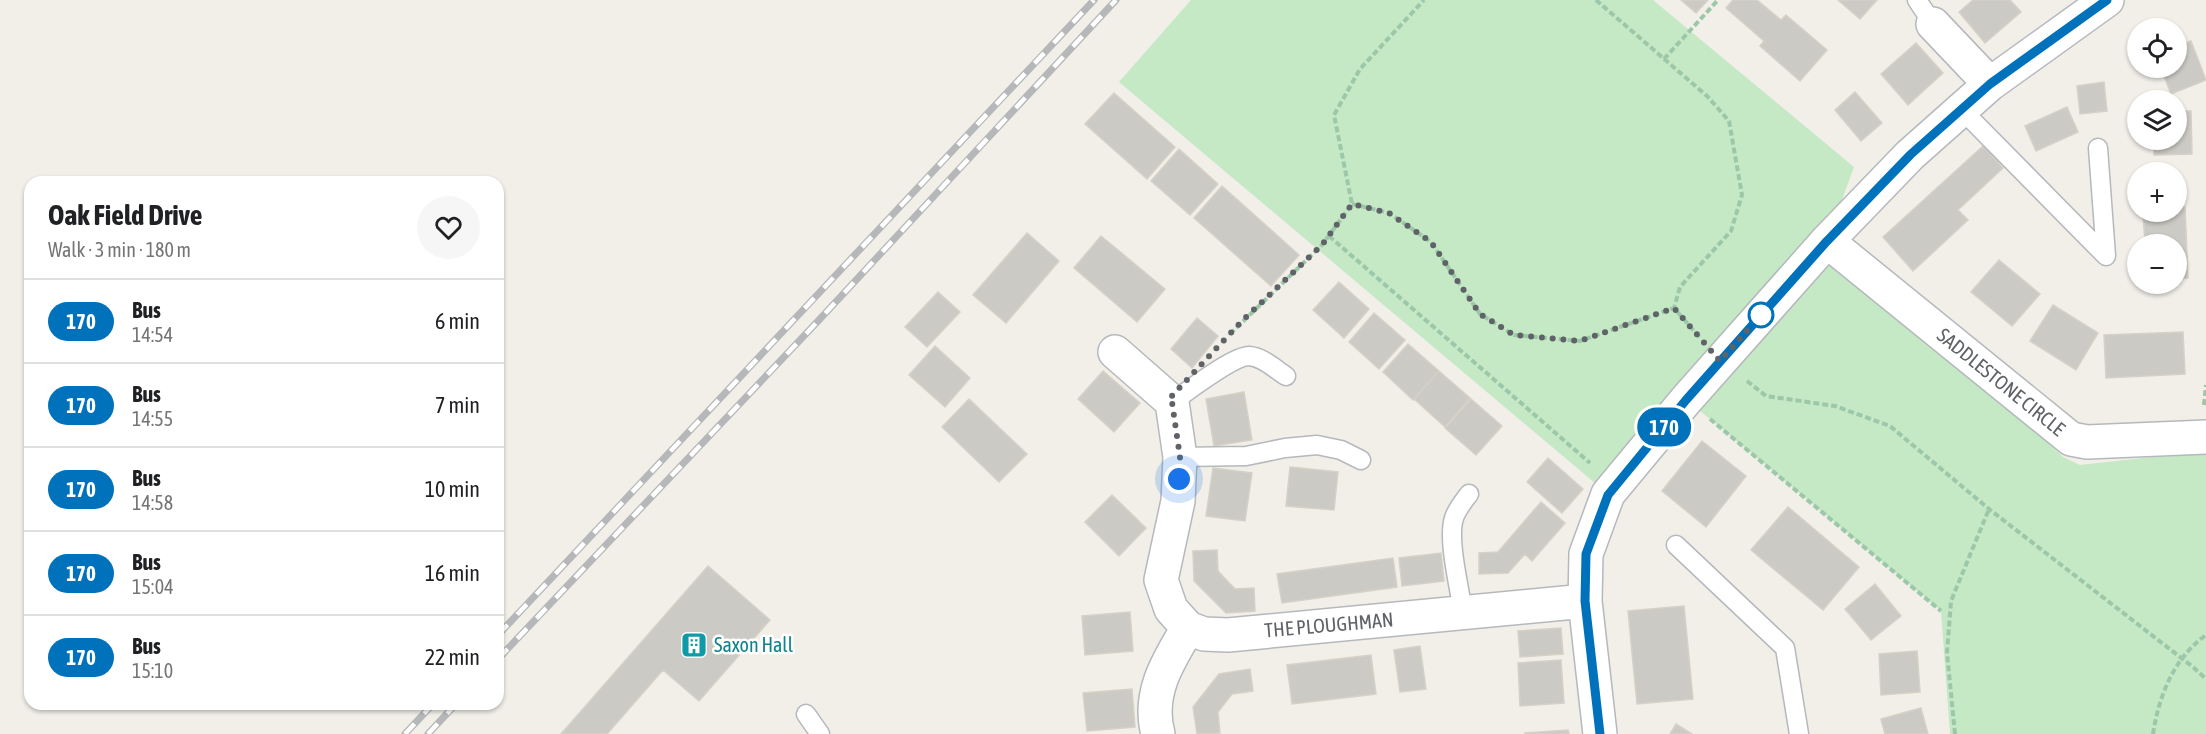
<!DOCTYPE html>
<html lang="en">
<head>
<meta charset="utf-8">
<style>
	:root { --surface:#fff; --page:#f6f6f6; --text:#202124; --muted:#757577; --line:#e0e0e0 }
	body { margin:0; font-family:"Asap Condensed",sans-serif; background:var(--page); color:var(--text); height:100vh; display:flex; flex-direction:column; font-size:22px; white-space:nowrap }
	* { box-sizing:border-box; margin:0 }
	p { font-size:20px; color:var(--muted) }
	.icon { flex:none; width:33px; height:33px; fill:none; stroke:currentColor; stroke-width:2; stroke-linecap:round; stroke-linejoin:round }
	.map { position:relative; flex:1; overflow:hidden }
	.panel { position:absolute; left:24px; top:176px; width:480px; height:534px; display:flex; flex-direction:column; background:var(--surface); border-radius:18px; box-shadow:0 2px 4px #0004 }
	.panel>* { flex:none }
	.badge { padding:0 12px; border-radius:20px; font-size:21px; line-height:39px }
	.buttons { position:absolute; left:2127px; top:18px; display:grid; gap:12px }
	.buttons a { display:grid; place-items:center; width:60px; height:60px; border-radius:50%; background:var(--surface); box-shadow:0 2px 4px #0004; font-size:30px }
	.you { position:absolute; width:30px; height:30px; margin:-15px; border:4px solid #fff; border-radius:50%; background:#1a73e8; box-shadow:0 0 0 9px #1a73e833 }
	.map>.badge { position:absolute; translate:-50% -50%; box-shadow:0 0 0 3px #fff }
	.round { display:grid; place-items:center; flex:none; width:63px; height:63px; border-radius:32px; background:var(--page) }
	.summary { display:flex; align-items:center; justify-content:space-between; height:102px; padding:0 24px }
	h1 { font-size:28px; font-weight:700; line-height:45px }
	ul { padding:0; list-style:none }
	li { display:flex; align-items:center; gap:18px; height:84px; padding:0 24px; border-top:2px solid var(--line) }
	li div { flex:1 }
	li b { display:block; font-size:22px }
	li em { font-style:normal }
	li .badge { min-width:66px; font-weight:700; text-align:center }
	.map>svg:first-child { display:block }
	.green { fill:#c5e8c5 }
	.building { fill:#cccac5; stroke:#d6d1c6; stroke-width:1.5 }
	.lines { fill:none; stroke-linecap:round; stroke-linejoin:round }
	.lane-casing { stroke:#b5b8bc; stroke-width:21 }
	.street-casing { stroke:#b5b8bc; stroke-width:36 }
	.path { stroke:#9cc7a9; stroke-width:4; stroke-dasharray:6 3; stroke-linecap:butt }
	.lane { stroke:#fff; stroke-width:18 }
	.street { stroke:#fff; stroke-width:33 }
	.rail-casing { stroke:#b6b7b8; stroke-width:7 }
	.rail { stroke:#fff; stroke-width:4.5; stroke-dasharray:14; stroke-linecap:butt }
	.line-casing { stroke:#fff; stroke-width:14 }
	.line { stroke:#0072bc; stroke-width:9 }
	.walk { stroke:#5f6368; stroke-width:6; stroke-dasharray:0 10.8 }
	.stop-dot { fill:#fff; stroke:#0072bc; stroke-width:3 }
	.labels { text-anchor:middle; stroke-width:5; stroke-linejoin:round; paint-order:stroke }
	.street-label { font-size:20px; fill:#5f6368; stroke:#fff }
	.culture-label { font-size:20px; fill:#0d838f; stroke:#fff; text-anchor:start }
</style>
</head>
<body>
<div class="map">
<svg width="2206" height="734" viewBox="0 0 2206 734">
	<rect width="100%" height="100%" fill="#f1efe8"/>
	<!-- green -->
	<path class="green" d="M1191,0H1653L1854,167L1827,241L2063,457L2080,465L2206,451V734H1950L1941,611L1687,400L1608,494L1119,82Z"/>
	<!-- building -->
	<path class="building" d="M1681,0H1708L1696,13Z
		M1733,0H1757L1781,20L1786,15L1827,50L1800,81L1760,46L1764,41L1726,8Z
		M1838,0H1877L1860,19Z
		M1973,0H2010L2021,12L1985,43L1959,12Z
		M2191,41L2206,80L2171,94L2161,68H2176V46Z
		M1916,43L1943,73L1908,105L1881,74Z
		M2104,82L2107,111L2080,114L2077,86Z
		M1855,92L1882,123L1861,141L1835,110Z
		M1114,93L1175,147L1147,179L1085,124Z
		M2067,107L2078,132L2036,151L2025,126Z
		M2176,111H2191L2192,154L2154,155V140H2176Z
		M1983,146L2003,168L1958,210L1968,220L1913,271L1883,237Z
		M1179,149L1218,184L1190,215L1151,181Z
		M1222,186L1299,255L1271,286L1194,218Z
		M2185,207L2188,278L2176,279V244H2145L2143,212H2176V208Z
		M1027,233L1059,261L1006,323L973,295Z
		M1101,236L1165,289L1137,322L1074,268Z
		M1999,260L2040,294L2012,326L1971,292Z
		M1339,282L1369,309L1344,338L1313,310Z
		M938,292L960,312L927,347L905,327Z
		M2053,305L2098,333L2076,370L2030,341Z
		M1374,313L1405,340L1379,369L1349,342Z
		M1197,318L1218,336L1192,368L1171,349Z
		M2183,332L2185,374L2106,378L2104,335Z
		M1408,344L1439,371L1413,400L1383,372Z
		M935,346L970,378L945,407L909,375Z
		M1103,371L1140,403L1114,432L1078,399Z
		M1439,371L1470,398L1445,427L1414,399Z
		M1244,392L1252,440L1214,446L1206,399Z
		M969,399L1027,454L999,482L942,427Z
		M1471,399L1502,426L1476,455L1445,428Z
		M1702,441L1746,476L1706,527L1662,491Z
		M1548,458L1583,489L1562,513L1527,482Z
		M1290,467L1338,472L1334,510L1286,506Z
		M1213,468L1252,473L1245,521L1206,516Z
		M1112,495L1146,528L1119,556L1085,522Z
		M1541,502L1565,523L1532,561L1525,554L1508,573L1479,574V553L1498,552Z
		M1788,507L1859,567L1823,610L1751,550Z
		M1217,550L1218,571L1235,589L1254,588L1255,611L1226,613L1194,581L1193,551Z
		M1441,553L1444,581L1402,586L1399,558Z
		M1393,558L1397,587L1282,603L1277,574Z
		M708,566L770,620L699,701L663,670L607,734H561Z
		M1875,584L1901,616L1871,640L1845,609Z
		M1684,606L1693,699L1637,704L1628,611Z
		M1130,612L1133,651L1085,655L1082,616Z
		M1561,628L1563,654L1520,657L1518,631Z
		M1420,646L1426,689L1400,692L1394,650Z
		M1917,651L1920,692L1881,695L1879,654Z
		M1371,655L1376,694L1292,704L1287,665Z
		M1561,660L1564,703L1520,706L1518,663Z
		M1250,669L1253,691L1232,694L1218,712L1220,733L1197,734L1193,707L1219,674Z
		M1132,689L1135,727L1087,731L1083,693Z
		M1921,708L1928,734H1885L1881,719Z
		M1676,724L1692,734H1670Z
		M1568,730L1569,734H1525V733Z"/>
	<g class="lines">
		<defs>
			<path id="lane" d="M1917,0L1933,24
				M1961,109L2106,256L2098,148
				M1172,402C1188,391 1233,356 1249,356C1263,357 1275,369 1286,376
				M1180,457L1246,456L1285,448L1317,445L1341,450L1361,460
				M1676,545L1785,648L1799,734
				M1463,613C1460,589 1447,540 1454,518C1457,509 1463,502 1469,494
				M806,714L820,734"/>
			<path id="street" d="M1933,24L1990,84
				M1827,241L2071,439L2087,442L2206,437
				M1115,352L1172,402L1180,457L1178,501L1161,580L1171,609L1188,628
				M1158,734C1147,694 1168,661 1188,628L1204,634L1228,635L1585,601
				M1600,734L1585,601L1586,554L1608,494L1686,400L1827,241L1910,155L1990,84L2107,0"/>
		</defs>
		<!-- lane casing -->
		<use href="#lane" class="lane-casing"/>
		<!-- street casing -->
		<use href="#street" class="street-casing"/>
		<!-- path -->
		<path class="path" d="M1596,0L1707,96L1729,121L1742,195L1731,231L1680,287L1674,308L1700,338
			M1664,59L1718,0
			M1352,204L1389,213L1431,242L1480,314L1514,335L1580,341L1674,308
			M1329,236L1590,463
			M1230,334L1322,245L1352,204L1334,115L1360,69L1424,0
			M1747,381L1766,396L1835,406L1890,426L1989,509L2193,667L2206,679
			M2204,405L2206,385
			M1710,419L1941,611
			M1955,734L1947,653L1951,601L1989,509
			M2153,734C2159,696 2173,659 2206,635"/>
		<!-- lane -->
		<use href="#lane" class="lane"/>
		<!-- street -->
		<use href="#street" class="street"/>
		<defs>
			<path id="rail" d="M498,635L1094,0
				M498,659L819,320L1116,0
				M405,734L433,704
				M428,734L456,704"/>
		</defs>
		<!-- rail casing -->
		<use href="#rail" class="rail-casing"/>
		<!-- rail -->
		<use href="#rail" class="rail"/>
	</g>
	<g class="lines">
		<defs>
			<path id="line" d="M1600,734L1585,601L1586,554L1608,495L1686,400L1827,241L1910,155L1990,84L2107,0"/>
		</defs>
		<!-- line casing -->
		<use href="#line" class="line-casing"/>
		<!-- line -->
		<use href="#line" class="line"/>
		<!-- walk -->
		<path class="walk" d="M1179,479L1180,457L1172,402L1169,399L1242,321L1322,245L1352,204L1389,213L1431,242L1480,314L1514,335L1580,341L1674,308L1720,361L1766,310L1761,315"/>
	</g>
	<!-- icons -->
	<defs>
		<symbol id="building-square" viewBox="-11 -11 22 22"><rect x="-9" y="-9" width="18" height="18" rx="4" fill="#0f9aa8" stroke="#fff"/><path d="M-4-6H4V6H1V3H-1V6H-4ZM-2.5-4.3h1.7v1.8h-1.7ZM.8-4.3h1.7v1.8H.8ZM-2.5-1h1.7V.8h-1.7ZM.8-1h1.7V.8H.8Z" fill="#fff"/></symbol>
	</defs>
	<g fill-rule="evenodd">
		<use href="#building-square" x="679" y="630" width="30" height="30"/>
	</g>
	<!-- markers -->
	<circle class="stop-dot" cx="1761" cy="315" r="12"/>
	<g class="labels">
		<!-- street labels -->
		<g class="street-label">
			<text transform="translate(2001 382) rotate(39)" y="7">SADDLESTONE CIRCLE</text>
			<text transform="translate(1329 625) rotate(-5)" y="7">THE PLOUGHMAN</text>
		</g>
		<!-- culture labels -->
		<g class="culture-label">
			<text x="714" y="652">Saxon Hall</text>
		</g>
	</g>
</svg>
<div class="buttons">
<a><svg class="icon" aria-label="locate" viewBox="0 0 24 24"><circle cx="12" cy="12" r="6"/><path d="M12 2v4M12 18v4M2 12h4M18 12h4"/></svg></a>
<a><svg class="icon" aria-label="layers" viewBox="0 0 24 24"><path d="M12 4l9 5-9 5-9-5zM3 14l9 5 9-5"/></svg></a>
<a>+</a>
<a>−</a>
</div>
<div class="you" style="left:1179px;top:479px"></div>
<b class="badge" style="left:1664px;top:427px;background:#0072bc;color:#fff">170</b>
<section class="panel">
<div class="summary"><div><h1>Oak Field Drive</h1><p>Walk · 3 min · 180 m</p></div><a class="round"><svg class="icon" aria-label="heart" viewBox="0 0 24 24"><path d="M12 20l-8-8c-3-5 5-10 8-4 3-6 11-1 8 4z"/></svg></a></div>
<ul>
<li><span class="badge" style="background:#0072bc;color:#fff">170</span><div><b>Bus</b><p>14:54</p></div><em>6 min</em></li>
<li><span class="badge" style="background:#0072bc;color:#fff">170</span><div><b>Bus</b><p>14:55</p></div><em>7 min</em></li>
<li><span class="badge" style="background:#0072bc;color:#fff">170</span><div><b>Bus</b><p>14:58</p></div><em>10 min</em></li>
<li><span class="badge" style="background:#0072bc;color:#fff">170</span><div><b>Bus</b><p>15:04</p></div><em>16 min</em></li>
<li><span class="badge" style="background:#0072bc;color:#fff">170</span><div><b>Bus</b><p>15:10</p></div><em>22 min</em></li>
</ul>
</section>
</div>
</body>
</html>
